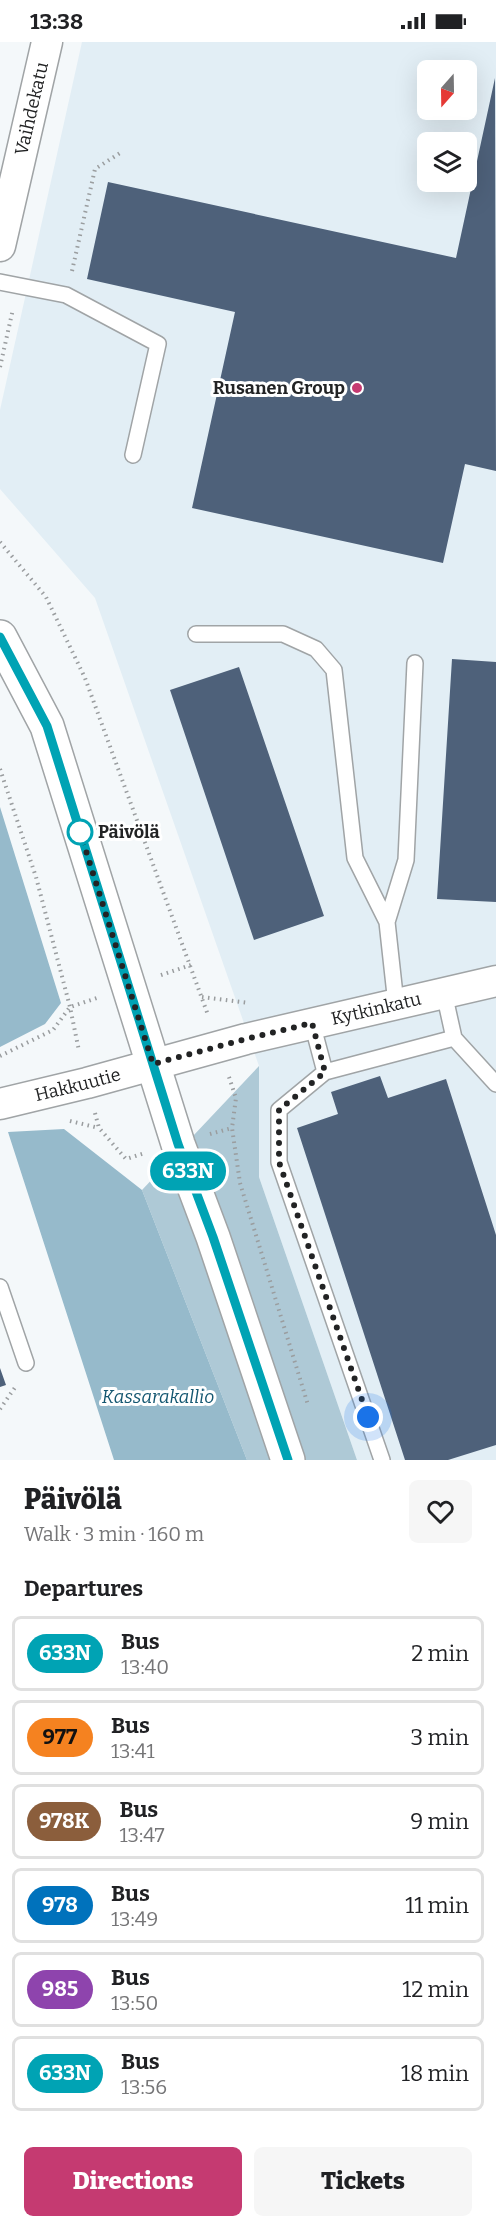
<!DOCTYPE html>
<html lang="en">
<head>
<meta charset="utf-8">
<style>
	:root { --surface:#fff; --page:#f6f6f6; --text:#202124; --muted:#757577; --line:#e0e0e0; --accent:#c53a71 }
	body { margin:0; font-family:Bitter,serif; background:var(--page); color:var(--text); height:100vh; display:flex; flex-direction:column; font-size:22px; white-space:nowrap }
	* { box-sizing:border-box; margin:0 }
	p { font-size:20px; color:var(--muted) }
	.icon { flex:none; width:33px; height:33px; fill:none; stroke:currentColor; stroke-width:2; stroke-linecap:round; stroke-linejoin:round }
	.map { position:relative; height:1418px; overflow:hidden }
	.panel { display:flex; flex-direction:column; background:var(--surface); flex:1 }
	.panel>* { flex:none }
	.badge { padding:0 12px; border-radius:20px; font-size:21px; line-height:39px }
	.needle { width:39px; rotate:200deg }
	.fabs { position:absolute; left:417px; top:18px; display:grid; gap:12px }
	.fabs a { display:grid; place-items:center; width:60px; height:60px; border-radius:9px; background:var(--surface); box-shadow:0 6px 24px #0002; font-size:30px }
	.you { position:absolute; width:30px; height:30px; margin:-15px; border:4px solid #fff; border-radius:50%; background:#1a73e8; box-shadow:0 0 0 9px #1a73e833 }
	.map>.badge { position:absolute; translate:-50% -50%; box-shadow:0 0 0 3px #fff }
	h2 { padding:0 24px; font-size:22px; line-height:54px }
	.round { display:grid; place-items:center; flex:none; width:63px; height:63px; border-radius:9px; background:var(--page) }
	.head { display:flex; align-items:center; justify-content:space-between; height:102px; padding:0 24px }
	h1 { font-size:28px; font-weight:800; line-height:45px }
	.cta { display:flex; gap:12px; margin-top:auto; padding:12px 24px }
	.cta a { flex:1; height:69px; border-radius:9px; background:var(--accent); color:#fff; font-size:24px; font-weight:800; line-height:69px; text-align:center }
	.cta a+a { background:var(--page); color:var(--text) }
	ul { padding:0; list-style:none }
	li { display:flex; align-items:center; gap:18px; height:75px; margin:0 12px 9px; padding:0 12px; border:3px solid var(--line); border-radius:9px }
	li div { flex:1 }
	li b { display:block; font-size:22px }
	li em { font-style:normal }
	li .badge { min-width:66px; font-weight:700; text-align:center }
	.status { display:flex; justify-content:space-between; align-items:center; height:42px; padding:0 30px; background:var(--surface); direction:ltr }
	.status svg { height:16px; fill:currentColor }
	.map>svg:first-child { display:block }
	.built { fill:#e2eef5; fill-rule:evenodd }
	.green { fill:#aec9d6 }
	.forest { fill:#96bacb }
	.building { fill:#4e617a }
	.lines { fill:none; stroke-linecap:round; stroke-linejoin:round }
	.service-casing { stroke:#a0a4a6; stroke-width:18 }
	.minor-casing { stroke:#a0a4a6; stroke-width:33 }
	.tertiary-casing { stroke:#a0a4a6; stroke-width:36 }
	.path { stroke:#9a9d9f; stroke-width:4; stroke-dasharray:1.5 4.5; stroke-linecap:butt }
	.service { stroke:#fff; stroke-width:15 }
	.minor { stroke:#fff; stroke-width:30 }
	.tertiary { stroke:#fff; stroke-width:33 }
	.line-casing { stroke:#fff; stroke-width:14 }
	.line { stroke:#00a3b4; stroke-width:9 }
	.walk { stroke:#222324; stroke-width:6; stroke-dasharray:0 10.8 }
	.poi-dot { fill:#c53a71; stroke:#fff; stroke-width:2 }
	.stop-dot { fill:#fff; stroke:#00a3b4; stroke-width:3 }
	.labels { text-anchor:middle; stroke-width:6; stroke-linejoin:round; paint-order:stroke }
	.street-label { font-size:18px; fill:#222324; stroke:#fff }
	.poi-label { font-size:18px; font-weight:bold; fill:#222324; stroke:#fff; text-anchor:end }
	.stop-label { font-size:18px; font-weight:bold; fill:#222324; stroke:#fff; text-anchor:start }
	.park-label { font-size:18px; font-style:italic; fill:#135670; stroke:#fff }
</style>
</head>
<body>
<div class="status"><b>13:38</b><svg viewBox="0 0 49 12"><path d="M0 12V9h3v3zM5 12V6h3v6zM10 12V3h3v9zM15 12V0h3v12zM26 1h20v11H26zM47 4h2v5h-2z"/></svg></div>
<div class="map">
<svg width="496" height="1418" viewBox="0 0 496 1418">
	<rect width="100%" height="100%" fill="#f4f8fa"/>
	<!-- built -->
	<path class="built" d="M82,0H496V1418H357L259,1135V1024L95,556L0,447V368ZM428,28H466V68H428ZM428,100H466V140H428Z"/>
	<!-- green -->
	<path class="green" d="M259,1024V1135L357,1418H247L142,1148Z"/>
	<!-- forest -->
	<path class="forest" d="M0,765L61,961L45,982L0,1005Z
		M64,1087L142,1148L247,1418H114L8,1090Z"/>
	<!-- building -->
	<path class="building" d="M495,36L496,429L465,422L443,521L192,466L235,270L87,237L108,140L456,216Z
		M452,617L496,620V860L437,857Z
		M239,625L324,874L254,898L170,648Z
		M380,1034L388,1056L446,1037L496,1193V1403L448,1418H405L297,1086L338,1072L331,1050Z
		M0,1326L6,1343L0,1345Z"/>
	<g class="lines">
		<defs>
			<path id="service" d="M0,240L66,253L158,302L133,413
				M196,592H283L316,607L334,628L355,816L387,880
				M444,951L454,996L496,1042
				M396,962L387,880L406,818L415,621
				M312,981L325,1030L454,996
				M325,1030L279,1068V1120L382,1418
				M0,1245L26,1321"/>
			<g id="minor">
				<path id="s1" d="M0,204L47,0"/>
				<path id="s2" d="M0,1062L87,1041L246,997L496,939"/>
			</g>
			<path id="tertiary" d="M0,595L47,684L178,1102L213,1195L288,1418"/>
		</defs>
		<!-- service casing -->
		<use href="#service" class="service-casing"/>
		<!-- minor casing -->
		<use href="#minor" class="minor-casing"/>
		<!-- tertiary casing -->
		<use href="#tertiary" class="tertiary-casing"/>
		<!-- path -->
		<path class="path" d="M72,229L95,127L120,111
			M0,325L13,267
			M0,500L46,555L85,636L208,973
			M0,727L36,835L70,965L79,1009
			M161,933L191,923
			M202,955L249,961
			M0,1014L53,988L70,965L97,956
			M229,1035L236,1056L232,1086L240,1141L308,1363
			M95,1071L99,1086L126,1117L145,1111
			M70,1079L99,1086
			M210,1092L232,1086
			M0,1367L16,1344"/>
		<!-- service -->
		<use href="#service" class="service"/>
		<!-- minor -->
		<use href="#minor" class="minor"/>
		<!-- tertiary -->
		<use href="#tertiary" class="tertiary"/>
	</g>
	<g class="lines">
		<defs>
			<path id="line" d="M0,595L47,684L178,1102L213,1195L288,1418"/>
		</defs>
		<!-- line casing -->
		<use href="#line" class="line-casing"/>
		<!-- line -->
		<use href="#line" class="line"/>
		<!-- walk -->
		<path class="walk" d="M80,790L153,1022L246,997L312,981L325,1030L279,1068V1120L368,1375"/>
	</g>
	<!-- markers -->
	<circle class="poi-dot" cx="357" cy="346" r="6"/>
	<circle class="stop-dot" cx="80" cy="790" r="12"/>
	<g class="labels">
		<!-- street labels -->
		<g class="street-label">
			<text dy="6" stroke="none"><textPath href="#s1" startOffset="141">Vaihdekatu</textPath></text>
			<text dy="6" stroke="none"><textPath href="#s2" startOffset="388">Kytkinkatu</textPath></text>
			<text dy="6" stroke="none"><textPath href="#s2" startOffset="80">Hakkuutie</textPath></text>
		</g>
		<!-- poi labels -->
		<g class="poi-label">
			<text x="345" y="352">Rusanen Group</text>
		</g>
		<!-- stop labels -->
		<g class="stop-label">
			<text x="98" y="796">Päivölä</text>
		</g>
		<!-- park labels -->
		<g class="park-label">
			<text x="158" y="1361">Kassarakallio</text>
		</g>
	</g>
</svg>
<div class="fabs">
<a><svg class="needle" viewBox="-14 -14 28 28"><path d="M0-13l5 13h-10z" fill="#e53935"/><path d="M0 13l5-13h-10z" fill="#757577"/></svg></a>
<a><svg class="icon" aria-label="layers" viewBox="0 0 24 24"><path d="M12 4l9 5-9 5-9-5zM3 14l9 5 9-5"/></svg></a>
</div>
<div class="you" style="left:368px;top:1375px"></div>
<b class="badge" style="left:188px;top:1129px;background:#00a3b4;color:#fff">633N</b>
</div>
<section class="panel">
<div class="head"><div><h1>Päivölä</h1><p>Walk · 3 min · 160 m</p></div><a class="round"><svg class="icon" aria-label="heart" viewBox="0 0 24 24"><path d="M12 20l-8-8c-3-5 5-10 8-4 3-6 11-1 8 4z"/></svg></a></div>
<h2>Departures</h2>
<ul>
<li><span class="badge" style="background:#00a3b4;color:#fff">633N</span><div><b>Bus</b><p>13:40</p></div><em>2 min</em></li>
<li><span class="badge" style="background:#f58220;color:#111">977</span><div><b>Bus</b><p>13:41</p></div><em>3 min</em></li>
<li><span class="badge" style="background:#8b5e3c;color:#fff">978K</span><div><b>Bus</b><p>13:47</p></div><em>9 min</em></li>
<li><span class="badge" style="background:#0072bc;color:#fff">978</span><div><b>Bus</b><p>13:49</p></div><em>11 min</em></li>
<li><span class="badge" style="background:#8e44ad;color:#fff">985</span><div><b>Bus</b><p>13:50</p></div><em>12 min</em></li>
<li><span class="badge" style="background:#00a3b4;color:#fff">633N</span><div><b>Bus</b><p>13:56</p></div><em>18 min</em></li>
</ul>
<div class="cta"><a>Directions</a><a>Tickets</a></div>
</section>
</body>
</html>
